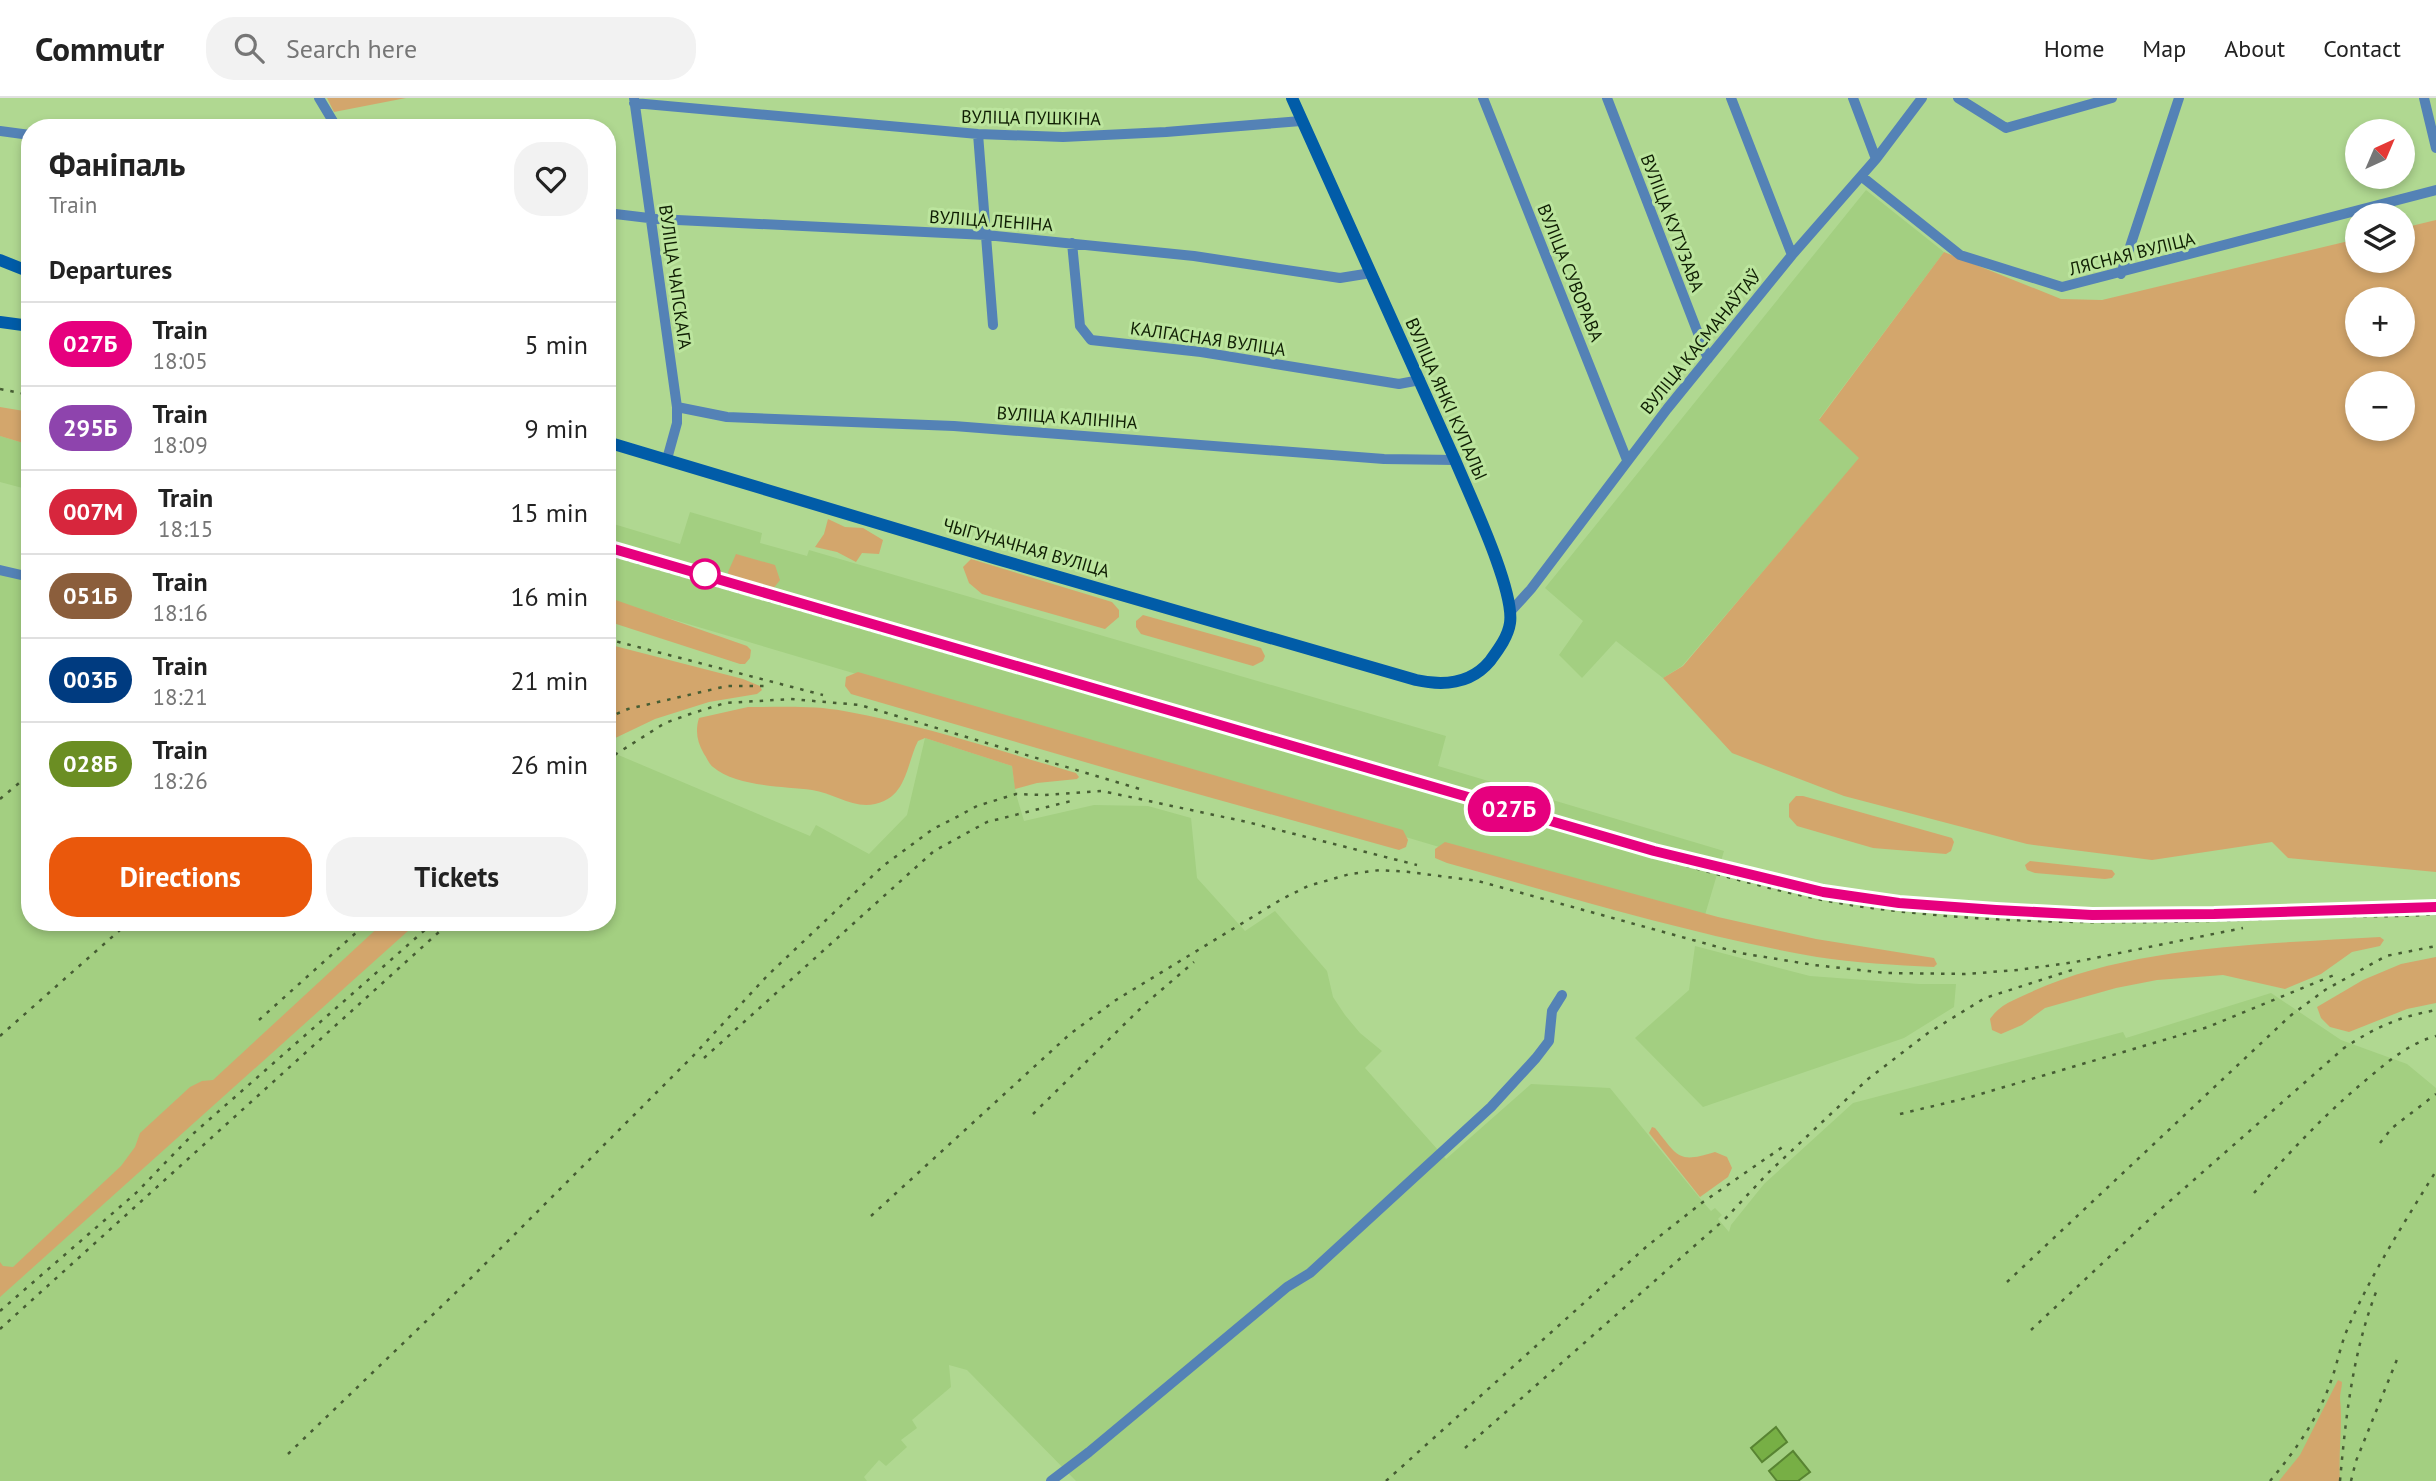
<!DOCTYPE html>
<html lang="en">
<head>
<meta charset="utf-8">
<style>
	:root { --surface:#fff; --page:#f2f2f2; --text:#222; --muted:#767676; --line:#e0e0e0; --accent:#ea580c }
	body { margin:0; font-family:"PT Sans",sans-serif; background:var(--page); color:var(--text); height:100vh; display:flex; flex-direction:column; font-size:26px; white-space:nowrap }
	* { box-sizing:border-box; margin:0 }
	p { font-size:23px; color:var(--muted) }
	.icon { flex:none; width:38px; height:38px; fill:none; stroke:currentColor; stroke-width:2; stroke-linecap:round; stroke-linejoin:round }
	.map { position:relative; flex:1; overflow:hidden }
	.panel { position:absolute; left:21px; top:21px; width:595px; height:812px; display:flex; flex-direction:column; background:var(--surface); border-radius:28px; box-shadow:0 4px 10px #0003 }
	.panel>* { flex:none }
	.badge { padding:0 14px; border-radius:23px; font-size:24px; line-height:46px }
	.needle { width:46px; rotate:44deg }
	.controls { position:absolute; left:2345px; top:21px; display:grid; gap:14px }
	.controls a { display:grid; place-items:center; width:70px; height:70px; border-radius:50%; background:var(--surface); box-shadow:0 4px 10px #0003; font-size:35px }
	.map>.badge { position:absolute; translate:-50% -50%; box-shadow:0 0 0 4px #fff }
	h2 { padding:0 28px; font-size:26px; line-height:63px }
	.round { display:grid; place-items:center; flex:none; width:74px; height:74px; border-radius:28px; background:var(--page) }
	.headline { display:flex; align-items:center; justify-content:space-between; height:119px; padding:0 28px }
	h1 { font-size:33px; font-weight:700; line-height:52px }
	.primary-button { display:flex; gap:14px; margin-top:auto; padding:14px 28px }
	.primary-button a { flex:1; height:80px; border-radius:28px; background:var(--accent); color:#fff; font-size:28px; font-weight:700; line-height:80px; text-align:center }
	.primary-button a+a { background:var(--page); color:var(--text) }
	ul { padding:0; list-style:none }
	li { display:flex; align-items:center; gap:21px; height:84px; padding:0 28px; border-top:2px solid var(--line) }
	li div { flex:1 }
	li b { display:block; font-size:26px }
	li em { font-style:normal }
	li .badge { min-width:77px; font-weight:700; text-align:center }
	header { display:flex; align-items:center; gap:42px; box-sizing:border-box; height:98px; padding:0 35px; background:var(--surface); border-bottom:2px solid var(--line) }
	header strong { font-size:33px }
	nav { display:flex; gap:38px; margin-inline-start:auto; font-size:24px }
	.search { width:490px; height:63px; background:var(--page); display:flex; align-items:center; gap:18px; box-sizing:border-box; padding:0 24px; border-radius:28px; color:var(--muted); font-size:26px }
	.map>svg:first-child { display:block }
	.built { fill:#a3cf81 }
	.green { fill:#d3a66c; fill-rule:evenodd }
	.water { fill:#77af45; stroke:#588432; stroke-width:2 }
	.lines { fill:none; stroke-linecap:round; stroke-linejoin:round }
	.street { stroke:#5482b6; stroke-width:10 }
	.secondary { stroke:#015ca8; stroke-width:12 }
	.rail { stroke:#465d33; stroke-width:2.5; stroke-dasharray:3.5 7; stroke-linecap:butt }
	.line-casing { stroke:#fff; stroke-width:16 }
	.line { stroke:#e6007e; stroke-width:10 }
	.stop-dot { fill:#fff; stroke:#e6007e; stroke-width:3.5 }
	.labels { text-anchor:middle; stroke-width:6; stroke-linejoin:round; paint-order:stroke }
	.street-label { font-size:18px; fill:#101f04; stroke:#bce59e }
</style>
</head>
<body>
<header>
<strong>Commutr</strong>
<div class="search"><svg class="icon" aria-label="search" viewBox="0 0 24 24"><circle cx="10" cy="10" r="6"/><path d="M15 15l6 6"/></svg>Search here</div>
<nav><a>Home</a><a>Map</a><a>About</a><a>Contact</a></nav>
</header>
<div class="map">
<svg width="2436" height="1383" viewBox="0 0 2436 1383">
	<rect width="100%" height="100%" fill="#b0d891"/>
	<!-- built -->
	<path class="built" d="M1866,92L1944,154L1819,321L1860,360L1682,568L1663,580L1616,543L1582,580L1559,557L1583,523L1545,490Z
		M0,338L30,347V392L0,384Z
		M690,414L762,435L760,445L807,458L809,452L1446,638L1438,668L1724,753L1702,827L607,502V424L680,446Z
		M0,475L30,483V824H607V647L616,656L810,738L816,727L869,756L907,717L925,640L1012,668L1016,696L1024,723L1094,707L1148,708L1191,720L1197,780L1245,833L1275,813L1327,873L1333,899L1345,917L1360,935L1382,953L1365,970L1446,1061L1531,986L1610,990L1703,1104L1711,1113L1715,1110L1722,1117L1718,1121L1729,1134L1731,1127L1764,1086L1853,1005L2123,934L2126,940L2271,895L2341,942L2407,966L2436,990V1383H1076L967,1272L949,1267L951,1289L912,1322L917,1330L901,1342L907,1349L886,1368L879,1362L864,1379L867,1383H0Z
		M1695,848L1810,878L1919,886H1956L1954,909L1904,940L1703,1009L1635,940L1689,892Z"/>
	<!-- green -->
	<path class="green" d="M327,0H406L334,14Z
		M2436,122V774L2288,760L2272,744L2152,762L2027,746L1844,698L1732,655L1663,580L1683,568L1859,360L1819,322L1944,154L2061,201L2102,202L2357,141V163H2403V130ZM2357,201H2403V247H2357ZM2357,285H2403V331H2357Z
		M0,309L30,314V347L0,338Z
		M828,421L845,429L863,430L883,442L879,456L862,455L856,464L837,454L815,449L824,436Z
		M736,456L775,467L780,482L773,491L729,478L728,474Z
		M971,461L1112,504L1119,512V519L1105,531L982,496L969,485L963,469Z
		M607,499L747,548L751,552L750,560L745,566H740L607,523Z
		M1143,517L1261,550L1265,558L1263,563L1253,568L1141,536L1136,529V523Z
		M607,546L743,581L760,588L762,592L757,596L709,604L655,621L609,643Z
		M858,574L1403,732L1408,742L1406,749L1399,752L1126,676L851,596L845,588L846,579Z
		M748,609C780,609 813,607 844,613C923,627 1000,653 1076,675L1079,679L1077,681L1037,685L1015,691L1012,668L925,640L918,643C908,662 907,693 884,703C858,715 837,696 812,692C783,688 737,689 713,669C709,666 707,660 704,656C697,644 695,633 699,620Z
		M1796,698H1803L1952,740L1954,744L1951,753L1946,756L1873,750L1797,728L1789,719V706Z
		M1445,744L1718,819L1816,841L1934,860L1937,866L1934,869C1895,867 1855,865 1817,859C1692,837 1569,799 1447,765L1435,760V751Z
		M2030,763L2112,772L2115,776L2112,780L2105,781L2035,775L2027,772L2025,767Z
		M384,824H418L0,1199V1164L3,1168L13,1169L121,1068L135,1049L140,1035L190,989L202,983L213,982Z
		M2380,839L2384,842L2380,848L2352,854L2321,876L2285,891L2223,877L2157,882L2116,890L2045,910L2022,927L2001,936L1992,932L1990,921C1999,907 2014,902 2029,895C2131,847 2268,846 2380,839Z
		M2436,859V905L2407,911L2349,934L2330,929L2321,920L2317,909L2363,882L2401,866Z
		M1652,1029L1655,1030C1678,1058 1677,1066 1715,1054L1727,1059L1732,1070L1728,1079L1700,1099L1649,1035Z
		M2338,1282L2342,1284C2342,1289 2340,1295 2340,1300C2343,1327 2338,1355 2340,1383H2279L2300,1357Z"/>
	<!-- water -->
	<path class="water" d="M1776,1329L1787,1344L1762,1364L1751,1350Z
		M1793,1353L1810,1374L1798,1383H1777L1769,1373Z"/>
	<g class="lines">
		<!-- street -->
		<path class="street" d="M319,0L337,30
			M634,0L677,309V325L667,361
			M1483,0L1627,362
			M1607,0L1708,261
			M1731,0L1792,157
			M1853,0L1876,61
			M1958,0L2006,30L2112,0
			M2424,0L2436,50
			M634,5L978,36L1063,39L1166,34L1301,23
			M0,33L30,37
			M978,36L993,227
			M1861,78L1960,157L2062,189L2436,92
			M607,115L657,121L986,137L1194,158L1340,180L1371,175
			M1072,145L1080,228L1091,242L1201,254L1399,286L1420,282
			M2121,176L2179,0
			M677,309L727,319L954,328L1384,361L1455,362
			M0,472L30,479
			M1511,513L1531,491L1667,311L1792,157L1876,61L1922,0
			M1051,1383L1089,1354L1287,1189L1310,1175L1491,1009L1536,960L1549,943L1552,913L1562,897"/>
		<!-- secondary -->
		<path class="secondary" d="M0,162L30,174
			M0,224L30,228
			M607,344L997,461L1416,582C1443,588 1471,586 1490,563C1498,552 1508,539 1510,525C1515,492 1469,396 1455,362L1292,0"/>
		<!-- rail -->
		<path class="rail" d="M0,291L30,297
			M607,456L1668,763C1733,780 1798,800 1864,809C2011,829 2161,826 2309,819C2351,817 2394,820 2436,816
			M607,541L823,597
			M607,620L628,611L727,588H765
			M607,664L616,656L665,625L690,616L725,605L791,601L860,607L1143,692
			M0,701L30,676
			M259,922L368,824
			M0,938L129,824
			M704,960L934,753L987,724L1071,703
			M1033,1016L1145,906L1194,864
			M1900,1016L1967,1000L2208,929L2339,875
			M2380,1045L2392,1030L2436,996
			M2254,1095C2291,1052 2328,1013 2372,977C2392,960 2411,945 2436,938
			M871,1118L1070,936L1116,902L1282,801L1308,788L1350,776L1380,772L1409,774L1478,783L1740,855L1814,867L1886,875L1965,876L2018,872L2075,864L2243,830
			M2007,1184L2290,918L2325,892L2386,858L2436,848
			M0,1213L136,1095L194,1035L434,824
			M0,1231L450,824
			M2031,1232L2154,1117L2344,950C2376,929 2398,919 2436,912
			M1465,1350L1725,1121L1768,1075L1868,981L1928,935L1985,900L2072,872
			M288,1356L472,1179L693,958L767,878L883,768L933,731L953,721L977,708L1016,696L1044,697L1102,693L1247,724L1417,767
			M1386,1383L1646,1149L1703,1104L1784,1048
			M2270,1383C2295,1353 2318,1321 2331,1283C2337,1267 2340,1249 2347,1232C2371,1176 2404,1125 2436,1073
			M2340,1383C2346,1316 2353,1252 2378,1189
			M2351,1383L2356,1363L2398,1259"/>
	</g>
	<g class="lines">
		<defs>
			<path id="line" d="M607,449L1654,753L1823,794L1899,805L1996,812L2092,817L2214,816L2436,809"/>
		</defs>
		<!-- line casing -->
		<use href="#line" class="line-casing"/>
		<!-- line -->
		<use href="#line" class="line"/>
	</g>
	<!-- markers -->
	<circle class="stop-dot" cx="705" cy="476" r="14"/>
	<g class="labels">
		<!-- street labels -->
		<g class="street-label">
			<text transform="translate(1031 20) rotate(1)" y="6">ВУЛІЦА ПУШКІНА</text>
			<text transform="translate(991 123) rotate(4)" y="6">ВУЛІЦА ЛЕНІНА</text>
			<text transform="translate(1672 125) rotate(69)" y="6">ВУЛІЦА КУТУЗАВА</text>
			<text transform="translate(2132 156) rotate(-14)" y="6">ЛЯСНАЯ ВУЛІЦА</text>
			<text transform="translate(1570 175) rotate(68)" y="6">ВУЛІЦА СУВОРАВА</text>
			<text transform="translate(675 179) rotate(82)" y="6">ВУЛІЦА ЧАПСКАГА</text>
			<text transform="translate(1208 241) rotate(8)" y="6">КАЛГАСНАЯ ВУЛІЦА</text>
			<text transform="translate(1701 244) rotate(-51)" y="6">ВУЛІЦА КАСМАНАЎТАЎ</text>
			<text transform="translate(1446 301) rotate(66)" y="6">ВУЛІЦА ЯНКІ КУПАЛЫ</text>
			<text transform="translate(1067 320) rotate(4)" y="6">ВУЛІЦА КАЛІНІНА</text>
			<text transform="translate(1026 450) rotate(16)" y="6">ЧЫГУНАЧНАЯ ВУЛІЦА</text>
		</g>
	</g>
</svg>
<div class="controls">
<a><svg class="needle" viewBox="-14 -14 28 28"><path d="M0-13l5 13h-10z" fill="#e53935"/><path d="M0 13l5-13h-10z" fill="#767676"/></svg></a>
<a><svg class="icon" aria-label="layers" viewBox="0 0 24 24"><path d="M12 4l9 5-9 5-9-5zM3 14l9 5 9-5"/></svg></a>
<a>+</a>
<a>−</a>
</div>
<b class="badge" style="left:1509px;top:711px;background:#e6007e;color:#fff">027Б</b>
<section class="panel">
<div class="headline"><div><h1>Фаніпаль</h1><p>Train</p></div><a class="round"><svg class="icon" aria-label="heart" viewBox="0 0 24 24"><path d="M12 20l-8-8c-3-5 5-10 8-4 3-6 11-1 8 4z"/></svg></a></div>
<h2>Departures</h2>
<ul>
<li><span class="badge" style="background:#e6007e;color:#fff">027Б</span><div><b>Train</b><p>18:05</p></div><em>5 min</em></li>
<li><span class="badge" style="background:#8e44ad;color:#fff">295Б</span><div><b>Train</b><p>18:09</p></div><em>9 min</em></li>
<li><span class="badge" style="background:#d7263d;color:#fff">007М</span><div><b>Train</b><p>18:15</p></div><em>15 min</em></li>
<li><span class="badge" style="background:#8b5e3c;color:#fff">051Б</span><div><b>Train</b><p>18:16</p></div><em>16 min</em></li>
<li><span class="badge" style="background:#003b80;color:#fff">003Б</span><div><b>Train</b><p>18:21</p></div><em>21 min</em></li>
<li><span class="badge" style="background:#6b8e23;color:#fff">028Б</span><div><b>Train</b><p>18:26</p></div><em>26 min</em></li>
</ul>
<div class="primary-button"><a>Directions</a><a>Tickets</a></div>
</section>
</div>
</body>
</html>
